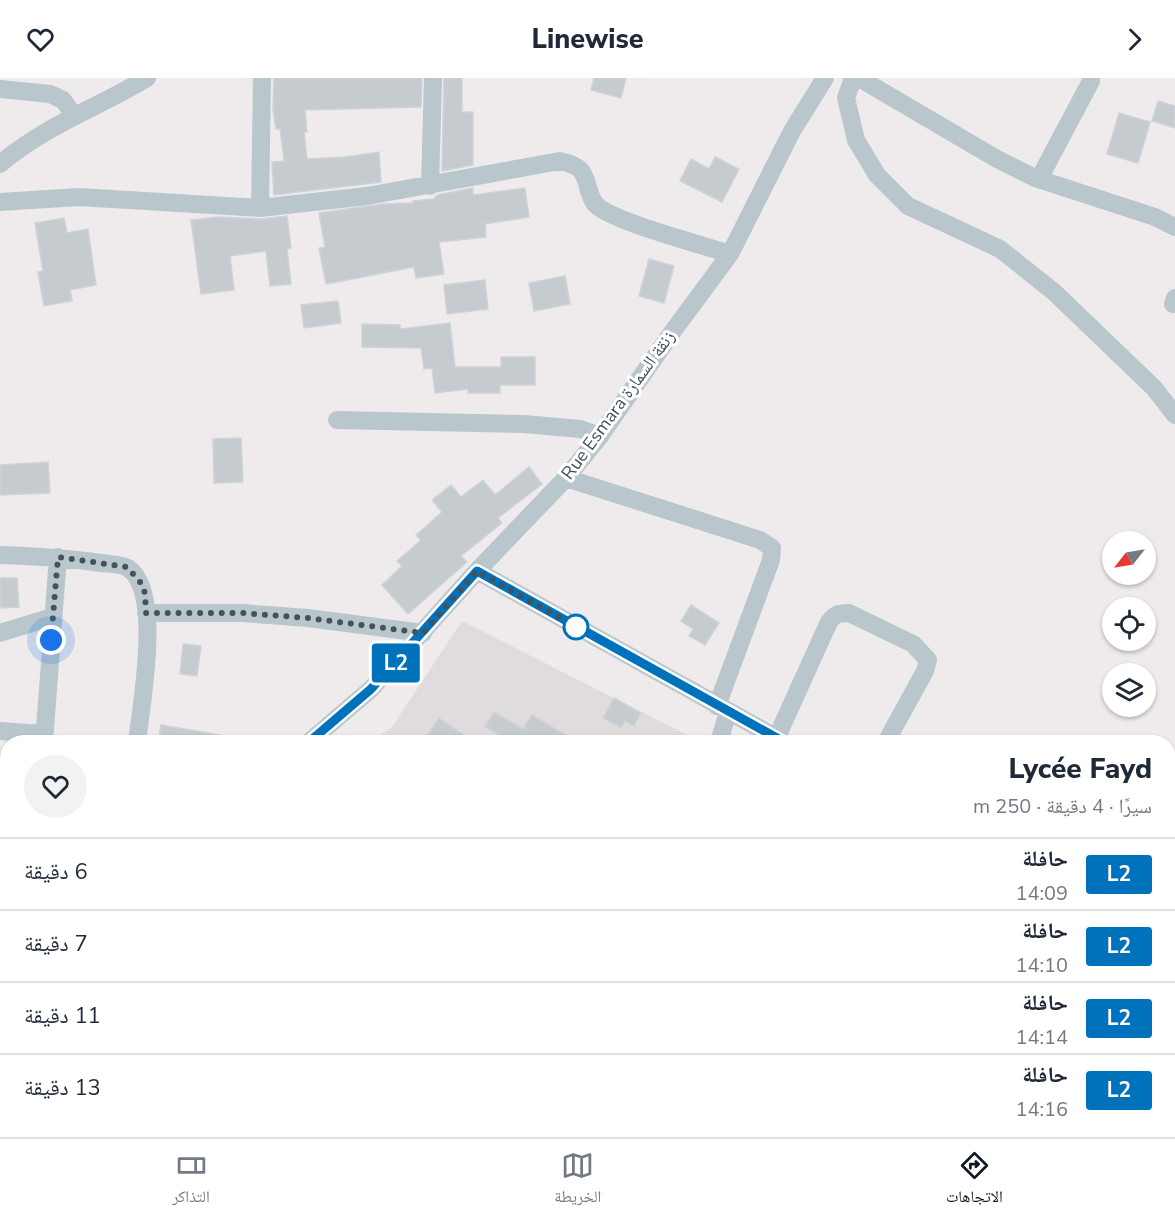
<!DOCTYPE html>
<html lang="ar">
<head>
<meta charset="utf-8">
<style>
	:root { --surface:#fff; --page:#f2f2f3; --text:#1f2937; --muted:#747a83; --line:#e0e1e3; --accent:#111827 }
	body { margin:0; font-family:"Nunito Sans","Noto Naskh Arabic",sans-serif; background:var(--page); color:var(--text); direction:rtl; height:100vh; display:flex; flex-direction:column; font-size:22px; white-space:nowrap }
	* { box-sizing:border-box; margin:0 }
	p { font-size:20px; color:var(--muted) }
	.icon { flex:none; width:33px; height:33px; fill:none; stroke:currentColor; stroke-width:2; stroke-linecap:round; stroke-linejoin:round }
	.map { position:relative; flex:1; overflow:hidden; direction:ltr }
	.details { position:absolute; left:0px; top:657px; width:1176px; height:402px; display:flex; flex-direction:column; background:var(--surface); border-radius:24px 24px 0 0; box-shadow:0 2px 4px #0004; direction:rtl }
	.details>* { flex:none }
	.badge { padding:0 12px; border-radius:4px; font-size:21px; line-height:39px }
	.needle { width:39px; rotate:239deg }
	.buttons { position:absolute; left:1102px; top:453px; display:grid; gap:12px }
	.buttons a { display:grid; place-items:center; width:54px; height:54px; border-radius:50%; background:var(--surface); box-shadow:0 2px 4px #0004; font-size:30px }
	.you { position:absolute; width:30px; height:30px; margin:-15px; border:4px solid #fff; border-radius:50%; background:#1a73e8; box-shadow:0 0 0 9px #1a73e833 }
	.map>.badge { position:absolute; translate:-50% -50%; box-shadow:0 0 0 3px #fff }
	.round { display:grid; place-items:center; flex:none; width:63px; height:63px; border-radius:32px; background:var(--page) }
	.headline { display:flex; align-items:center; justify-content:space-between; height:102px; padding:0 24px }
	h1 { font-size:28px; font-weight:800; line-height:45px }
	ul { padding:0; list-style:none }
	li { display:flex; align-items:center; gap:18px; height:72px; padding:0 24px; border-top:2px solid var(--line) }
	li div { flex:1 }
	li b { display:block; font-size:22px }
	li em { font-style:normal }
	li .badge { min-width:66px; font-weight:700; text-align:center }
	header { display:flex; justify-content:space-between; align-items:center; height:78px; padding:0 24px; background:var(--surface); font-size:27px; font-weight:800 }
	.dock { display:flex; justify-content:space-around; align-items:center; height:84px; border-top:2px solid var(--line); background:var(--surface); font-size:16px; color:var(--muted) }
	.dock a { display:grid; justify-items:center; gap:3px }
	.dock .selected { color:var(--accent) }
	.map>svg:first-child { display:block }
	.education { fill:#e0dcde }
	.building { fill:#c5cbcf; stroke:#cfd3d8; stroke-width:1.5 }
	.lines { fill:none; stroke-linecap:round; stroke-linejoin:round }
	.minor { stroke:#b9c7cc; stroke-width:18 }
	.line-casing { stroke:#fff; stroke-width:14 }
	.line { stroke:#0072bc; stroke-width:9 }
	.walk { stroke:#435359; stroke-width:6; stroke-dasharray:0 10.8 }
	.stop-dot { fill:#fff; stroke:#0072bc; stroke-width:3 }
	.labels { text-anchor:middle; stroke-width:6; stroke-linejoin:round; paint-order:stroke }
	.street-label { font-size:18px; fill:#435359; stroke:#fff }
</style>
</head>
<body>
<header><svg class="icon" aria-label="forward" viewBox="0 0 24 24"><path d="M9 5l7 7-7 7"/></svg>Linewise<svg class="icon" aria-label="heart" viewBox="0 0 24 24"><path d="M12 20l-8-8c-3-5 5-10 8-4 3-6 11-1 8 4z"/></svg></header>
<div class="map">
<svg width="1175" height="1059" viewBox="0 0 1175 1059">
	<rect width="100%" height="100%" fill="#efebec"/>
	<!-- education -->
	<path class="education" d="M462,543L701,664H369L392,649Z"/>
	<!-- building -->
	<path class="building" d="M274,0H422L421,29L305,32L307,54H304L307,81L345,79L379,74L381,104L274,117L272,84L284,83L280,51H276L273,32Z
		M444,0H462V34H473V87L442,93Z
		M594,0H626L621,20L591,12Z
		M1158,23L1175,28V50L1152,43Z
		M1119,35L1150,44L1138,85L1107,76Z
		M715,79L739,91L722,124L680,103L691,81L709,91Z
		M473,110V117L525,110L529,139L485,146L486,159L439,164L444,196L416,200L414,189L326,206L319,170L325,169L319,135L383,126L413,125V123L434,121L437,117Z
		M287,138L291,170L287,171L291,206L270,208L266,173L230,178L234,212L201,216L191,142L219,139L260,141Z
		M64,140L67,155L88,151L96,207L70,212L72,223L44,228L38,194L43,193L35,145Z
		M649,181L674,188L664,225L639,218Z
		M565,198L570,226L534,233L529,205Z
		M485,202L488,231L447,236L444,207Z
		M338,223L341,245L304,250L301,227Z
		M450,245L455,289H501V279H535V307H500V315H468V311L435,315L432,290L424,291L421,270L362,269V246L400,247V251Z
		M241,360L243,404L214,405L213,361Z
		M48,384L50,415L0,417V387Z
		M529,389L542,406L498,440L502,445L461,478L467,484L408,536L382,507L402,488L397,483L421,462L416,457L442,434L432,422L451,407L461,419L483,402L495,417Z
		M0,500H17L19,529L0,530Z
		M691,527L719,545L705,567L689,558L693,551L681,543Z
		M183,566L201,568L197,598L180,596Z
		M614,620L641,635L634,648L625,643L621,650L603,640Z
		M494,634L523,651L532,637L578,664H511L485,649Z
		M439,640L474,664H422Z
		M161,647L219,657V664H158Z"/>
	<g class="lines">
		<!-- minor -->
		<path class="minor" d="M853,0L846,20L856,62L877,97L908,128L1000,171L1054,214L1154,310L1175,337
			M859,0L997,81L1035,100L1155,139L1175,149
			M0,11L50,16L63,22L74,37
			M0,86C46,47 97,30 147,0
			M1039,101L1091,3
			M430,108L433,0
			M0,124L79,119L260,130L367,118L560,83C581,88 584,92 589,113C591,118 592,122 595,126C610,143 703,167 730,176
			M260,130L262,0
			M1173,226L1175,220
			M337,342L524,346L580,351L600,358
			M566,400L760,462L772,470L771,482L717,628
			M0,477C34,478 67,480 101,485C109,486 122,486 128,490C163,513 141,628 137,664
			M477,493L784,664
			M146,535H242L308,540L423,555
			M0,555L52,539
			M0,653L44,656
			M776,661L828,546C834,536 838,535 849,535L913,566L928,582L925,593L886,664
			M44,664L58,479
			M309,664L371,611L477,493L566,400L600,358L673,253L730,176L792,53L825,0
			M719,664L728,634
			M1168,826L1175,823
			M0,834L8,840
			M0,858L8,855
			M0,952L8,931
			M109,1052L131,1059
			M442,1052L454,1059
			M180,1059L185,1052
			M408,1059L411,1052
			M627,1059L629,1052
			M889,1059L892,1052"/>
	</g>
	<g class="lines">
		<defs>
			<path id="line" d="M309,664L371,611L477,493L784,664"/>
		</defs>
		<!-- line casing -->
		<use href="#line" class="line-casing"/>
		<!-- line -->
		<use href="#line" class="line"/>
		<!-- walk -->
		<path class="walk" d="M51,562L58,479L127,489L141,505L145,515L146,535H242L308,540L423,555L477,493L576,549"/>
	</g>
	<!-- markers -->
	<circle class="stop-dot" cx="576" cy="549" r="12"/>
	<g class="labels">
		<!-- street labels -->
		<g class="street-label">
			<text transform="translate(618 327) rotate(-54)" y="6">Rue Esmara زنقة السمارة</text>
		</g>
	</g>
</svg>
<div class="buttons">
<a><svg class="needle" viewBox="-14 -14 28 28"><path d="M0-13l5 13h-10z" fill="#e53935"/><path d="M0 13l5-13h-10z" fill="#747a83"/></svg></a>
<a><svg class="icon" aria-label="locate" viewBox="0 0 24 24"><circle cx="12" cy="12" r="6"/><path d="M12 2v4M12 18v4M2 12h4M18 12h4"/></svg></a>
<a><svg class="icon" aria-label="layers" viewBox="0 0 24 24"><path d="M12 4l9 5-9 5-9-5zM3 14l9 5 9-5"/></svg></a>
</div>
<div class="you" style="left:51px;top:562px"></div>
<b class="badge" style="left:396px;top:585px;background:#0072bc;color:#fff">L2</b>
<section class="details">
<div class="headline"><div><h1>Lycée Fayd</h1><p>سيرًا · 4 دقيقة · 250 m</p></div><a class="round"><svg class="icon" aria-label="heart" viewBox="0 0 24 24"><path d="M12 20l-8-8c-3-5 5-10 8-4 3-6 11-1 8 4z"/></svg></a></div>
<ul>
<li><span class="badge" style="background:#0072bc;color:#fff">L2</span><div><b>حافلة</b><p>14:09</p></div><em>6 دقيقة</em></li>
<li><span class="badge" style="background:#0072bc;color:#fff">L2</span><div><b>حافلة</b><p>14:10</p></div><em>7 دقيقة</em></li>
<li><span class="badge" style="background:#0072bc;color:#fff">L2</span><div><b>حافلة</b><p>14:14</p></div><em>11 دقيقة</em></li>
<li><span class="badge" style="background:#0072bc;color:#fff">L2</span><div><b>حافلة</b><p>14:16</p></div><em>13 دقيقة</em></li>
</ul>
</section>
</div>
<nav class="dock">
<a class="selected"><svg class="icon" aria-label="directions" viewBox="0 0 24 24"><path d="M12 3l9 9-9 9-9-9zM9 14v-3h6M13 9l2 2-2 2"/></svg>الاتجاهات</a>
<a><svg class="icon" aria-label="map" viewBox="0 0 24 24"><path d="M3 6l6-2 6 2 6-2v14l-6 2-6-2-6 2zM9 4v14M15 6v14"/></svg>الخريطة</a>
<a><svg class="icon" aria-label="tickets" viewBox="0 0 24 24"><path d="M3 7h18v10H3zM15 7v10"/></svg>التذاكر</a>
</nav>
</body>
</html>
